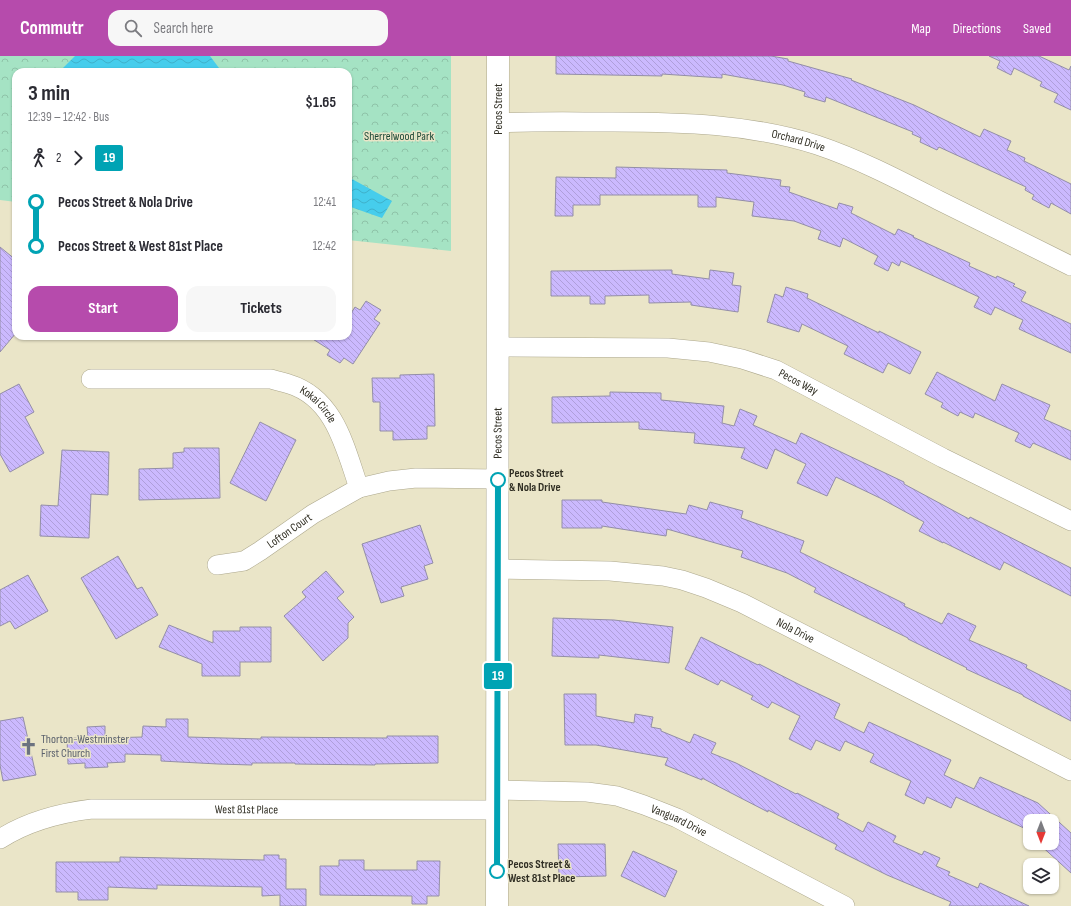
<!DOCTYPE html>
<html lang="en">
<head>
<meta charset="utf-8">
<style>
	:root { --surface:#fff; --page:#f7f7f7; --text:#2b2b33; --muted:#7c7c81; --accent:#b64bac }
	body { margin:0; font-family:"Sofia Sans Condensed",sans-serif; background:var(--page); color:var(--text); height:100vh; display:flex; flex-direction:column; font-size:15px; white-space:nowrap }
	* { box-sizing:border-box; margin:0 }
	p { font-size:13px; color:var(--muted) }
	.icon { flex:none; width:22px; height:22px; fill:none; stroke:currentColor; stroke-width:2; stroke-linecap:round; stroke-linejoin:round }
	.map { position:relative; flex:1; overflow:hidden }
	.side { position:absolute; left:12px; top:12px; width:340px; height:272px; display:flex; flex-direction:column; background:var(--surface); border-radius:12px; box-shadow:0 1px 3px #0004 }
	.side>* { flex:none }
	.badge { padding:0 8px; border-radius:3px; font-size:14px; line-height:26px }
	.needle { width:26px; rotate:180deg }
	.tools { position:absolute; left:1023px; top:758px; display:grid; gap:8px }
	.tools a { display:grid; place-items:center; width:36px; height:36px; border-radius:8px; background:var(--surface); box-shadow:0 1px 3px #0004; font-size:20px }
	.map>.badge { position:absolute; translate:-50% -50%; box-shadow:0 0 0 2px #fff }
	.legs { display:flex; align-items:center; gap:6px; height:44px; padding:0 16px; font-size:13px }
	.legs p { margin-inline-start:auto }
	.headline { display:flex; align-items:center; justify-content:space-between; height:68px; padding:0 16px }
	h1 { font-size:22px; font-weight:700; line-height:30px }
	.button { display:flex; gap:8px; margin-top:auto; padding:8px 16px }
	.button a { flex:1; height:46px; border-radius:12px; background:var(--accent); color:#fff; font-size:16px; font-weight:700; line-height:46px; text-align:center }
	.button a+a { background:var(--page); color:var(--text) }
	ul { padding:0 16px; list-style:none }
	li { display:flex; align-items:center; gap:14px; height:44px; font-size:15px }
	li i { display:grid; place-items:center; width:6px; height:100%; margin:0 5px; background:currentColor }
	li i::after { content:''; width:10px; height:10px; margin:-5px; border:3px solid; border-radius:50%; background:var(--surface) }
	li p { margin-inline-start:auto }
	li:first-child i { background:linear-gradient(#0000 50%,currentColor 0) }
	li:last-child i { background:linear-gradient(currentColor 50%,#0000 0) }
	header { display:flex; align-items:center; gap:24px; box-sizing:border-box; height:56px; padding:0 20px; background:var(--accent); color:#fff }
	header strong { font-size:19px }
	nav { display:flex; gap:22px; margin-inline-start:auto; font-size:14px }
	.search { width:280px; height:36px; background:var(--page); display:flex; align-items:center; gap:10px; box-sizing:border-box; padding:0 14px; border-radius:12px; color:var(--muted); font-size:15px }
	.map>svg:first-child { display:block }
	.park { fill:url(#park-crowns) }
	.water { fill:url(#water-waves) }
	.building { fill:url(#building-back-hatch); stroke:#938ea7 }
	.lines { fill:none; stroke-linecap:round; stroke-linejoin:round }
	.minor-casing { stroke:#aca78c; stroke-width:20 }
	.major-casing { stroke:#aca78c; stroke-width:23 }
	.minor { stroke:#fff; stroke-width:19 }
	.major { stroke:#fff; stroke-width:22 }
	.line-1-casing { stroke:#fff; stroke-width:9 }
	.line-1 { stroke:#00a3b4; stroke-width:6 }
	.stop-1-dot { fill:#fff; stroke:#00a3b4; stroke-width:2 }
	.labels { text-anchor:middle; stroke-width:3; stroke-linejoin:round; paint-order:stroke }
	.street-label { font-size:12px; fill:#312f24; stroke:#eae5c8 }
	.park-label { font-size:12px; fill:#1d4a37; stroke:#eae5c8 }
	.stop-label { font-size:12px; font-weight:bold; fill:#312f24; stroke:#eae5c8; text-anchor:start }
	.worship-label { font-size:12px; fill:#5b616d; stroke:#eae5c8; text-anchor:start }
</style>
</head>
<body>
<header>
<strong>Commutr</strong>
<div class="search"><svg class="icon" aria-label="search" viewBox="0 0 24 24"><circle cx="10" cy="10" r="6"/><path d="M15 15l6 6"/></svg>Search here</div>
<nav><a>Map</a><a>Directions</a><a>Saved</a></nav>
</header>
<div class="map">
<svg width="1071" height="850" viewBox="0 0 1071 850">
	<defs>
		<pattern id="park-crowns" width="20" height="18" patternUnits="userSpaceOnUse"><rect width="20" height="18" fill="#a5e3c4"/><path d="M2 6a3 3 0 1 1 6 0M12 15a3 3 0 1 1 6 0" fill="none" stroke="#8ec3a8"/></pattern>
		<pattern id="water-waves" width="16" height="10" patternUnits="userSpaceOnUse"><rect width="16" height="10" fill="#46cdec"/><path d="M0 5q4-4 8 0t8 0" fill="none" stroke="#3eb0ca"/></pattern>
		<pattern id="building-back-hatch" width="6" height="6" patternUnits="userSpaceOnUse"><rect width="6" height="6" fill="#cbb9fe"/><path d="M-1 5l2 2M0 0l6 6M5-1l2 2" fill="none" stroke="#af9fda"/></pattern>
	</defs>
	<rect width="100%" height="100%" fill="#eae5c8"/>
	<!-- park -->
	<path class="park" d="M0,0H451V195L348,184V16H16V146L0,144Z"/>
	<!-- water -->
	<path class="water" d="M75,0H210L222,16H59Z
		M348,122L352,123L392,145L382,162L348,150Z"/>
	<!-- building -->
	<path class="building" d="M556,0H771L788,3V5L852,23L851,24L914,49L980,81L984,73L1011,85L1007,94L1025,102L1024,105L1071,128V158L1051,147L1049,152L1032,143L1034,139L1025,134L1026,131L939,91L937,94L920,86L921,82L912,78L913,76L826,41L825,46L804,40L805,36L783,29L722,18V22L662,18V20L556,18Z
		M989,0H1039L1069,14L1071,10V54L1054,46L1058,38L1040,30L1042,26L1014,12L1011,19L997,12L1000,5Z
		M616,111L727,114V117L781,124L780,130L790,131L789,136L837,153L839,147L853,151L851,157L895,179L898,173L914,180L913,181L970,207L969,210L996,222L997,220L1015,228L1013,230L1026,236L1021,245L1071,268V297L1019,273L1023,264L995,251L991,259L974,251L979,241L901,205L899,210L892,206L888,215L874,208L878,200L843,182L840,191L818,183L821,175L794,165L752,160L754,146L716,141V151H698V139H600V149H573V160H555L556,121L616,122Z
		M0,191L16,204V277L0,296Z
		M672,214V218L709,223L710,214L734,217L732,229L741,230L738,256L691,249V246L649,247V239L605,240V248H590V240H551V215Z
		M786,231L808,238L807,242L879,277V275L921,296L910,318L888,307L883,317L844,298L848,290L802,268L799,276L767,266L775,238L783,241Z
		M366,245L381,254L374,263L380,267L353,308L344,302L340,307L327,299L330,294L308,280H348V262L355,251L360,254Z
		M937,316L995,345L1002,328L1050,349L1044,363L1071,375V404L1033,387L1030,392L1015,385L1019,377L975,357L973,362L960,356L958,360L941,351L943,347L925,338Z
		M434,318L435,370H427V383L393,384V375H380V346H373L372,322H400V319Z
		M19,328L34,356L25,361L44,397L10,416L0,398V338Z
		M610,336L661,337V344L724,350L722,367L734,370L740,353L757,360L753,369L796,388L801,377L904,426V428L969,463L970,461L1071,512V540L1004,506L1000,514L943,486V487L919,475L924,466L880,442L836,421L827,440L797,427L806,408L775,393L767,413L741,402L745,392L694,387L695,377L639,373V366L552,367V341L610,340Z
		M260,366L296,384L266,445L230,427Z
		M184,392H219L220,442L139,444V413L173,412V397L184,396Z
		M62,394L109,396L108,439L91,438L89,482L40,480L41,449L58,450Z
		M562,444H602V446L686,458L689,449L707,454L710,446L743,455L741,462L804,485L800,496L905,548L904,550L942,568L948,557L976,570L969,584L1027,609L1026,612L1071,635V665L1023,640V639L966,613L967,612L908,583V582L814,536L816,532L787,517L741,501L743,495L667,473L666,480L602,470V472H562Z
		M420,469L433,507L424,510L428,523L401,531L404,540L381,547L362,488Z
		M118,500L137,533L142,531L158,559L116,583L81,522Z
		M326,515L344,536L337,542L354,561L348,567V582L323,605L284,560L306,541L302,536Z
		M28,519L48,555L15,573L10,565L0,570V534Z
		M553,562L614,564L673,571L669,607L599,599V602L552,600Z
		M169,569L213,587V575H240V571H271V606H240V620H202V608L159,591Z
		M701,581L758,609L759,608L802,630L840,648L834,662L864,677L869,666L951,704L944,719L974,733L980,721L1038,747L1071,777V817L1038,787H1052V765H1030V779L1025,774L1026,773L956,741L951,752L927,741L924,748L905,739L911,725L870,706L874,698L845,685L840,695L816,684L811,694L789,683L800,660L772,646L768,652L751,643L753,640L721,624L718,629L685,613Z
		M564,638H596V660L634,667L635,658L653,661L651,671L661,673V675L690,687L694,678L716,687L711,697L736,707L796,738L797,737L839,758L837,762L863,776L868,766L896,780L893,786L922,799L924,795L940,802L936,810L950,816L948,819L978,832L980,827L1029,850H949L951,846L887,819L835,793L837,789L768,754V756L702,722V724L665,709L668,702L596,689H565Z
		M23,661L36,719L3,725L0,709V665Z
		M166,663H188V681L261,683V681L387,682V680H438V707L375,708V709L295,708V707H252V709L218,708L161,705V699L125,698V706L107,707L108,711L85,712V707L68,708L67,682H88L87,671L105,670V682L142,681L143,670L166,671Z
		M558,788H605L606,820L559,821Z
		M633,795L677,815L665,841L621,820Z
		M264,799H279V803H286V833H306V850H280V839L262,840V831L157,829V833L108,831V844H78V836H56V806H120V801L264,804Z
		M339,804H364V814H417V805H440L439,840H427V848H412V840L320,839V810H339Z"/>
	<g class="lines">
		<defs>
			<g id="minor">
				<path id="s1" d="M498,67C537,65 575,66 613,66C682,66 751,68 817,89C859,103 899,124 938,144C983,166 1027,188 1071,210"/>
				<path id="s2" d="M498,291L668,292L709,296L742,303L776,314L943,402L1071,465"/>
				<path id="s3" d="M91,323H271C277,325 283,326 289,328C335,342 345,392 359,432"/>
				<path id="s4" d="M217,509L244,505L260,495L313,458L359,432L389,425L416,422L498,423"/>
				<path id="s5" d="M498,513L610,515L663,520L682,524L706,532L742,547L1071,715"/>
				<path id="s6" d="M497,734L587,736L617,740L644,749L677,762L845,850"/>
				<path id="s7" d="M0,783C28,765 59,757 92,753L497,754"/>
			</g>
			<g id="major">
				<path id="s8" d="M497,850L498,0"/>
			</g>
		</defs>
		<!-- minor casing -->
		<use href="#minor" class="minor-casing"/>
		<!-- major casing -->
		<use href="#major" class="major-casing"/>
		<!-- minor -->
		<use href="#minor" class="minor"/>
		<!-- major -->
		<use href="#major" class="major"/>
	</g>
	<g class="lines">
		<defs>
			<path id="line-1" d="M497,815L498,424"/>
		</defs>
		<!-- line-1 casing -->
		<use href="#line-1" class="line-1-casing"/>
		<!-- line-1 -->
		<use href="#line-1" class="line-1"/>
	</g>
	<!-- icons -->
	<defs>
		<symbol id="church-bare" viewBox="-9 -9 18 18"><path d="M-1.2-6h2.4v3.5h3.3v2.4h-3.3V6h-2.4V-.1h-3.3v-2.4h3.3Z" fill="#6b7280" stroke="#eae5c8" stroke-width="2.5" paint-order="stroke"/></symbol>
	</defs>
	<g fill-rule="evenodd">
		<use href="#church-bare" x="16" y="678" width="25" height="25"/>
	</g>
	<!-- markers -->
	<g class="stop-1-dot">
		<circle cx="498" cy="424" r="7"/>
		<circle cx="497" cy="815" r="7"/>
	</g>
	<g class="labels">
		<!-- street labels -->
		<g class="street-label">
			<text dy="4" stroke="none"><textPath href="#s8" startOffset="797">Pecos Street</textPath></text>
			<text dy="4" stroke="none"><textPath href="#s1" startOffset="302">Orchard Drive</textPath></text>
			<text dy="4" stroke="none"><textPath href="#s2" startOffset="306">Pecos Way</textPath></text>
			<text dy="4" stroke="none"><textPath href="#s3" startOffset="235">Kokai Circle</textPath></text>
			<text dy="4" stroke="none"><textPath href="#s8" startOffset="473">Pecos Street</textPath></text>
			<text dy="4" stroke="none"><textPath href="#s4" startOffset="82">Lofton Court</textPath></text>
			<text dy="4" stroke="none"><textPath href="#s5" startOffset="309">Nola Drive</textPath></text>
			<text dy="4" stroke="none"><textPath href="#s7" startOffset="252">West 81st Place</textPath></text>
			<text dy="4" stroke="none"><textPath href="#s6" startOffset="187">Vanguard Drive</textPath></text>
		</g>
		<!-- park labels -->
		<g class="park-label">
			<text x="399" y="84">Sherrelwood Park</text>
		</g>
		<!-- stop labels -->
		<g class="stop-label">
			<text x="509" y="421">Pecos Street<tspan x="509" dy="14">&amp; Nola Drive</tspan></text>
			<text x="508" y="812">Pecos Street &amp;<tspan x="508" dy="14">West 81st Place</tspan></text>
		</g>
		<!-- worship labels -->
		<g class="worship-label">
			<text x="41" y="687">Thorton-Westminster<tspan x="41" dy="14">First Church</tspan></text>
		</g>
	</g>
</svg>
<div class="tools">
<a><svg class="needle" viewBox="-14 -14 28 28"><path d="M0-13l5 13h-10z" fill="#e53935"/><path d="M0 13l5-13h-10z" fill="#7c7c81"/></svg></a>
<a><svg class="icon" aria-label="layers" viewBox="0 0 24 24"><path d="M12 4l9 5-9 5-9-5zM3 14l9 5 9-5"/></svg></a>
</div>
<b class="badge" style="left:498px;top:620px;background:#00a3b4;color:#fff">19</b>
<section class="side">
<div class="headline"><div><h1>3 min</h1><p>12:39 – 12:42 · Bus</p></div><b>$1.65</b></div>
<div class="legs"><svg class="icon" aria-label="walk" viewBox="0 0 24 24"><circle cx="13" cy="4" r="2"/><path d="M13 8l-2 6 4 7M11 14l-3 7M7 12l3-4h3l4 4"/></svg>2<svg class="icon" aria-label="forward" viewBox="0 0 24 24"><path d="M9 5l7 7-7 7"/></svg><b class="badge" style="background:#00a3b4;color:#fff">19</b></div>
<ul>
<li><i style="color:#00a3b4"></i><b>Pecos Street &amp; Nola Drive</b><p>12:41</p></li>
<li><i style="color:#00a3b4"></i><b>Pecos Street &amp; West 81st Place</b><p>12:42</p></li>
</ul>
<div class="button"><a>Start</a><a>Tickets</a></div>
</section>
</div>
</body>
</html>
